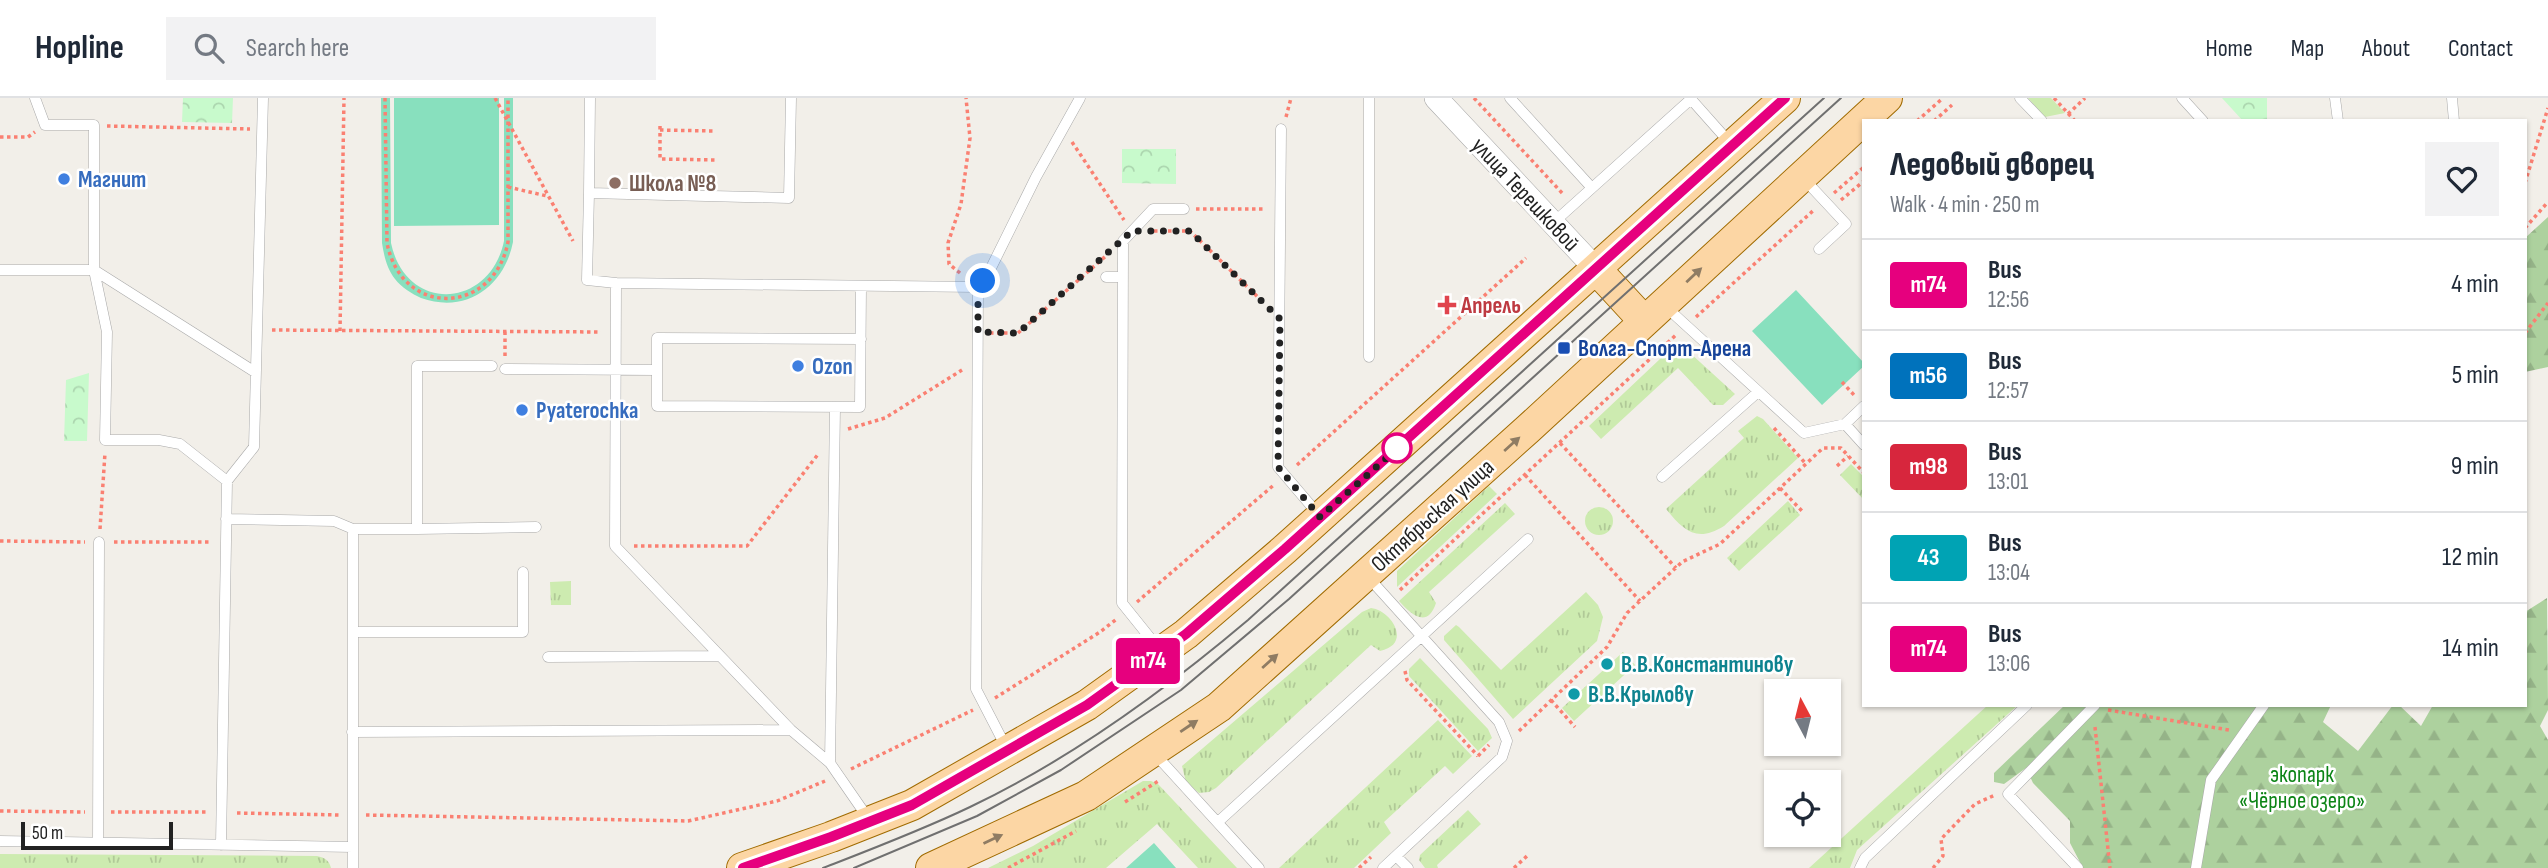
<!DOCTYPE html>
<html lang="en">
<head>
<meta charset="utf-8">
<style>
	:root { --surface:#fff; --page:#f2f2f3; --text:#1f2937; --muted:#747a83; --line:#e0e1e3 }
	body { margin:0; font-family:"Sofia Sans Condensed",sans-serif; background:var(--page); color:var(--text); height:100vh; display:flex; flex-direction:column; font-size:26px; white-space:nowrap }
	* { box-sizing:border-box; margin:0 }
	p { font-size:23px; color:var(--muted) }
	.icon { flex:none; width:38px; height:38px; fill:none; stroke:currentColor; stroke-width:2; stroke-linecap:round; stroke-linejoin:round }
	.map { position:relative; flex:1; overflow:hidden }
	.drawer { position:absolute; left:1862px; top:21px; width:665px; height:588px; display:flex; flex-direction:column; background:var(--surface); border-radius:0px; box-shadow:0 2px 5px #0004 }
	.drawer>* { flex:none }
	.badge { padding:0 14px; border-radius:5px; font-size:24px; line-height:46px }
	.needle { width:46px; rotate:353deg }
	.fabs { position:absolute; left:1764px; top:581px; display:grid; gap:14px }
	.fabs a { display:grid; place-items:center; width:77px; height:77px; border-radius:0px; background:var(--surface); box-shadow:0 2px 5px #0004; font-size:35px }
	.scale { position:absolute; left:21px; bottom:18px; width:152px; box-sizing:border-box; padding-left:7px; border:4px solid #222; border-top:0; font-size:19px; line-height:24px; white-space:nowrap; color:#222; -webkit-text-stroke:5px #fff; paint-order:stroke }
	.you { position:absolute; width:35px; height:35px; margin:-18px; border:5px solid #fff; border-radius:50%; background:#1a73e8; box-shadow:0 0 0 10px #1a73e833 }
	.map>.badge { position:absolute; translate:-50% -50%; box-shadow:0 0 0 4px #fff }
	.round { display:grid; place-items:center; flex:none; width:74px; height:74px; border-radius:0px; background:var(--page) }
	.summary { display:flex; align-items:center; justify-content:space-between; height:119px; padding:0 28px }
	h1 { font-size:33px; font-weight:800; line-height:52px }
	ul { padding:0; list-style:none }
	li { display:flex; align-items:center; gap:21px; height:91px; padding:0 28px; border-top:2px solid var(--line) }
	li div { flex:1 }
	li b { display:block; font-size:26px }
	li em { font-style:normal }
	li .badge { min-width:77px; font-weight:700; text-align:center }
	header { display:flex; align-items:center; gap:42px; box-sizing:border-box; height:98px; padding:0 35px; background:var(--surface); border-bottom:2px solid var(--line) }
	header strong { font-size:33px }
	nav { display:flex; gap:38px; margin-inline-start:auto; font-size:24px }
	.search { width:490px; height:63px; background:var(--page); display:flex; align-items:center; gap:18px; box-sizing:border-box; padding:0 24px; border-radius:0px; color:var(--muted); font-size:26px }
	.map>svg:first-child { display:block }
	.grass { fill:url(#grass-tufts) }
	.forest { fill:url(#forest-firs) }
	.park { fill:url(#park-crowns) }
	.pitch { fill:#88e0be }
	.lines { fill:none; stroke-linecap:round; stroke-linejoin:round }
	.service-casing { stroke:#a9a9a9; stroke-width:11 }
	.tertiary-casing { stroke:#a9a9a9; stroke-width:24 }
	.primary-casing { stroke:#a06b00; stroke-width:32 }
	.path { stroke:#fa8072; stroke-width:3.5; stroke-dasharray:3.5 3.5; stroke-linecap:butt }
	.service { stroke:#fff; stroke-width:10 }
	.tertiary { stroke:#fff; stroke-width:23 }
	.primary { stroke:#fcd6a4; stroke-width:30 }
	.tram { stroke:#707070; stroke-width:2 }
	.oneway { fill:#8f7c63 }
	.line-casing { stroke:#fff; stroke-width:16 }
	.line { stroke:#e6007e; stroke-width:10 }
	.walk { stroke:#222; stroke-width:7; stroke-dasharray:0 12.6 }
	.shop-dot { fill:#3f7fe0; stroke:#fff; stroke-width:2.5 }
	.education-dot { fill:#8d6e63; stroke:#fff; stroke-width:2.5 }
	.health-dot { fill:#e0444e; stroke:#fff; stroke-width:2.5 }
	.transit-dot { fill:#1a4fb4; stroke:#fff; stroke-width:2.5 }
	.stop-dot { fill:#fff; stroke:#e6007e; stroke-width:3.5 }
	.culture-dot { fill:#0f9aa8; stroke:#fff; stroke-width:2.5 }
	.labels { text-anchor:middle; stroke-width:5; stroke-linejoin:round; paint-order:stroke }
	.shop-label { font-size:23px; font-weight:bold; fill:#366cbe; stroke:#fff; text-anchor:start }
	.education-label { font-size:23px; font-weight:bold; fill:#785e54; stroke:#fff; text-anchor:start }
	.street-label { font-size:23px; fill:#222; stroke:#fff }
	.health-label { font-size:23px; font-weight:bold; fill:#be3a42; stroke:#fff; text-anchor:start }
	.transit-label { font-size:23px; font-weight:bold; fill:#164399; stroke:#fff; text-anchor:start }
	.culture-label { font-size:23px; font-weight:bold; fill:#0d838f; stroke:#fff; text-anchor:start }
	.park-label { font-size:23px; fill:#0c8416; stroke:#fff }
</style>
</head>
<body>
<header>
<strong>Hopline</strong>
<div class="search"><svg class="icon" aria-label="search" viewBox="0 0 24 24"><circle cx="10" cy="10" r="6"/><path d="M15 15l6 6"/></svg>Search here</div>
<nav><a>Home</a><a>Map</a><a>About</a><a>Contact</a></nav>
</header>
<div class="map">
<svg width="2548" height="770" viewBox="0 0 2548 770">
	<defs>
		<pattern id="grass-tufts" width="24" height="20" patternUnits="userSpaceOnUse" patternTransform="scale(1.75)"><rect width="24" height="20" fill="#cdebb0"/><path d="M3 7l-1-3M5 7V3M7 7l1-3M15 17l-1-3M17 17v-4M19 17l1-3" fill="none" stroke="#b0c997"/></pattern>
		<pattern id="forest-firs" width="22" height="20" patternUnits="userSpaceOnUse" patternTransform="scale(1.75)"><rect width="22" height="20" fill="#add19e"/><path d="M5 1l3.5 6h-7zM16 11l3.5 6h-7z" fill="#95b388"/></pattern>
		<pattern id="park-crowns" width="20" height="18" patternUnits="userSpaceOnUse" patternTransform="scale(1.75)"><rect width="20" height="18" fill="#c8facc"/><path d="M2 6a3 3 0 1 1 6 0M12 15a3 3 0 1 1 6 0" fill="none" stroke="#acd6af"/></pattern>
	</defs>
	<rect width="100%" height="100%" fill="#f2efe9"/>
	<!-- grass -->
	<path class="grass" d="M2028,0H2051L2065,15L2045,19Z
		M1678,244L1735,296L1723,307H1713L1678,270L1601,341L1589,328Z
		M1757,318L1763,321L1798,360L1724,428C1697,445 1684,433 1666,411L1744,340L1738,333Z
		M1851,366L1864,379V402L1840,377Z
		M1489,388L1497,396L1397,489V473Z
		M1788,403L1800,417L1739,473L1727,460Z
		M1505,405L1515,416L1429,494L1436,505C1427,532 1410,515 1399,503Z
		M1585 423a14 14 0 1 1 28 0a14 14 0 1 1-28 0Z
		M571,483V507H551L550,484Z
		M1586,494L1598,507L1603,519L1597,543L1513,621L1444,542V538L1456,527L1459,529L1501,572Z
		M1371,510C1391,512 1413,546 1380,553L1371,547L1216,690L1209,694L1199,695L1186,684L1182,668L1362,514Z
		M1623,554L1635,567L1574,623L1562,610Z
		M1420,560L1488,631L1492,640L1478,653L1409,578V571Z
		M1988,607H2018L1857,752L1850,770H1809Z
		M1438,622L1472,658L1453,676L1445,668L1384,724L1391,735L1354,770H1279Z
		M1143,683H1151L1158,686L1237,770H1198L1157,726L1106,770H988L1033,748Z
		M1468,712L1481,726L1437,767L1438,770H1425L1419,762L1420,757Z
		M0,756L317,758C325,760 329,762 331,770H0Z"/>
	<!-- forest -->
	<path class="forest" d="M2548,119V269L2525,274V140Z
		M2547,500L2548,612L2540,628L2548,642V770H2083L2070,745V723L2033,685L2026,670L2004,686L1994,684V675L2065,607H2331L2323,624L2358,653L2393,607H2399L2421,628L2433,607H2525V514Z"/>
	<!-- park -->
	<path class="park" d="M183,0H233L232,25L182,24Z
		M2222,0H2267V23H2243Z
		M1122,51H1176V86L1122,85Z
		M89,275L87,343H64L66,282Z"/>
	<!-- pitch -->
	<path class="pitch" d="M381,0H390L391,145C406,216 490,211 504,143V0H513V144C504,189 466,216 421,200C412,196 401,189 395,181C387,171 384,158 382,145Z
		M394,0H499V127L394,128Z
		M1796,192L1864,265V268L1822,307L1752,233Z
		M1154,745L1176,770H1126Z"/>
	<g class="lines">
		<defs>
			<path id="service" d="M35,0L45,27H94V172L255,274
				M590,0L589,95L789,100L791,0
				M1369,0V259
				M1510,0L1592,90L1553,125
				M1690,0L1730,45
				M2020,0L2042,23
				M2182,0L2203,23
				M2335,0L2338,23
				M2452,0L2454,23
				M1281,31L1278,369L1318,416
				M1804,81L1846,126L1819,151
				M1592,90L1691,1
				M589,95L587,182L616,185
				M0,172H94L107,234L105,342H159L180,346L227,383
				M1106,179H1123
				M1666,209L1804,335L1845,326L1864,308
				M505,271L657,272V308L860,309L861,188
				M657,272V240L861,241
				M1845,326L1864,347
				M1662,379L1758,294
				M226,421L334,423L353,431
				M417,431L536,429
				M1369,480L1499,624L1507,643L1502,659L1383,770
				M353,534H523V474
				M1159,551L1122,505L1123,143L1153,111H1184
				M548,559L719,558
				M352,634L791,632
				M1006,649L976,591L978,189L991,170L1036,79L1080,0
				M1155,656L1259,770
				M830,665L835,309
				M868,720L830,665L791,632L615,448L616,185L978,189
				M1218,724L1528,441
				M0,743L353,749
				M98,744L99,444
				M221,747L227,383L254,349L263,0
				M1396,758L1408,770
				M353,770V431H417V268H492
				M1860,770L1865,760L2027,607
				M2078,770L2008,696L2095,607
				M2196,770L2211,682L2264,607"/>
			<path id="tertiary" d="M1436,0L1596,171"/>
			<path id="primary" d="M1596,171L1644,223
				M742,770L831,739L912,707L1087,607L1186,536L1285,451L1785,0
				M931,770L1086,698L1219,609L1528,331L1887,0"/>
		</defs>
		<!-- service casing -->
		<use href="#service" class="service-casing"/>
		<!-- tertiary casing -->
		<use href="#tertiary" class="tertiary-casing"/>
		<!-- primary casing -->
		<use href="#primary" class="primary-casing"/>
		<!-- path -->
		<path class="path" d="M385,0L387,145C402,221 494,217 508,144V0
			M495,0L573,143
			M1474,0L1563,96
			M2054,0L2075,23
			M2068,16L2085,0
			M1286,19L1291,0
			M1917,23L1943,0
			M1934,23L1952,7
			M107,28L250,31
			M660,28V61L715,62
			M660,32L715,33
			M0,39H28L35,34
			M1072,44L1124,122
			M2525,85L2548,10
			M508,89L547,98
			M1834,95L1864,69
			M1841,102L1864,83
			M1196,111H1266
			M2525,130L2548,104
			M1154,133H1190L1264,205
			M960,175L949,166L948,145L961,106L970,40L966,0
			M1696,219L1815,111
			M272,232L601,234
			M340,233L344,0
			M990,235H1018L1107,157
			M2525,235L2548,205
			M505,258V233
			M1842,284L1855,298
			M1774,330L1806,366
			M848,331L885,320L962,272
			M1560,345L1676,470
			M1297,367L1526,160
			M1837,368L1848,358
			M1525,377L1640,503
			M1780,390L1802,413
			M100,431L105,355
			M0,443L85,444
			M114,444H211
			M634,448H747L819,355
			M1400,492L1677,236
			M1137,504L1275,386
			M1405,573L1407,582L1478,658
			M995,600L1100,534L1118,520
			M1551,602L1575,629
			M2108,612L2229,632
			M2095,629L2110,770
			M1519,633L1607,549L1627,515L1682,464L1720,446L1823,350H1841L1864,375
			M1478,658L1489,647
			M851,671L973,612
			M1125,704L1160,682
			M0,713L85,714
			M111,714H208
			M237,715L341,717
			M366,717L688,723L777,703L825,683
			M1008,770L1076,733
			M1359,770L1371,759
			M1514,770L1527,758
			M1933,770L1943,758L1941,741L1975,706L1995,697"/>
		<!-- service -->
		<use href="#service" class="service"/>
		<!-- tertiary -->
		<use href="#tertiary" class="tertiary"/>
		<!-- primary -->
		<use href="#primary" class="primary"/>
		<!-- tram -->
		<path class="tram" d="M823,770C872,751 922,732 970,709C1071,661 1163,594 1248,522L1824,0
			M854,770L977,718L1061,672L1181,592L1289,501L1841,0"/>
	</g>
	<!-- one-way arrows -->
	<defs><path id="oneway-solid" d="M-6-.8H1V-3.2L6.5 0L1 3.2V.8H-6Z" transform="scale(1.75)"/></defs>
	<g class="oneway">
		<use href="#oneway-solid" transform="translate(1694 177) rotate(-43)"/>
		<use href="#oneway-solid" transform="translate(1512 346) rotate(-42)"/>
		<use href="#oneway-solid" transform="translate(1270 563) rotate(-42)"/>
		<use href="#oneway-solid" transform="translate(1189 628) rotate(-34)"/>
		<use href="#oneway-solid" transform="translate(993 741) rotate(-25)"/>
	</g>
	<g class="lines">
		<defs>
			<path id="line" d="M743,770L831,739L912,707L1087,607L1186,536L1285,451L1785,0"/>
		</defs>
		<!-- line casing -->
		<use href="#line" class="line-casing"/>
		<!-- line -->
		<use href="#line" class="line"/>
		<!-- walk -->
		<path class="walk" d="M983,183L978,189V234L1018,235L1132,133H1190L1280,221L1278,369L1320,419L1400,348L1397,350"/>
	</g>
	<!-- markers -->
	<g class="shop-dot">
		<circle cx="64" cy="81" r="7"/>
		<circle cx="798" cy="268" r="7"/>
		<circle cx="522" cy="312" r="7"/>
	</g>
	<circle class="education-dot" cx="615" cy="85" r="7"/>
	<path class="health-dot" d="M1443.5 196.5h7v7h7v7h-7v7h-7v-7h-7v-7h7z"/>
	<rect class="transit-dot" x="1557" y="243" width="14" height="14" rx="3.5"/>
	<circle class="stop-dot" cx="1397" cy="350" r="14"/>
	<g class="culture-dot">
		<circle cx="1607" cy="566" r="7"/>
		<circle cx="1574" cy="596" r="7"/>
	</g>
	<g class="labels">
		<!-- shop labels -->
		<g class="shop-label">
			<text x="78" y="89">Магнит</text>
			<text x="812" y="276">Ozon</text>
			<text x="536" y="320">Pyaterochka</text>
		</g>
		<!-- education labels -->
		<g class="education-label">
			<text x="629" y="93">Школа №8</text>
		</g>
		<!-- street labels -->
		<g class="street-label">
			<text transform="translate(1526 96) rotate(47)" y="8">улица Терешковой</text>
			<text transform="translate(1432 417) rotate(-42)" y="8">Октябрьская улица</text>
		</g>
		<!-- health labels -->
		<g class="health-label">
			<text x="1461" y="215">Апрель</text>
		</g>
		<!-- transit labels -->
		<g class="transit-label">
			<text x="1578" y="258">Волга-Спорт-Арена</text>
		</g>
		<!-- culture labels -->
		<g class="culture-label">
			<text x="1621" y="574">В.В.Константинову</text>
			<text x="1588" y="604">В.В.Крылову</text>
		</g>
		<!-- park labels -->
		<g class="park-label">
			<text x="2302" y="684">экопарк<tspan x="2302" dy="26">«Чёрное озеро»</tspan></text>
		</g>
	</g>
</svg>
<div class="fabs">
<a><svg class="needle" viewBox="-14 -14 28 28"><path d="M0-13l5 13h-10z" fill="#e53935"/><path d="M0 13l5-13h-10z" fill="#747a83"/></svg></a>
<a><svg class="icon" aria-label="locate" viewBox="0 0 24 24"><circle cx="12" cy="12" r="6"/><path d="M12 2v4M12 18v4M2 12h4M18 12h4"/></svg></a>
</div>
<div class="scale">50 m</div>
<div class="you" style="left:983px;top:183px"></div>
<b class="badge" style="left:1148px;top:563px;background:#e6007e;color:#fff">т74</b>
<section class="drawer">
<div class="summary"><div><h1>Ледовый дворец</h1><p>Walk · 4 min · 250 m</p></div><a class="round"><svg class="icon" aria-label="heart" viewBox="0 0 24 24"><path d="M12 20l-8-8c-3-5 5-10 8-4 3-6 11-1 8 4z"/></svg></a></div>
<ul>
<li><span class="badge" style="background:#e6007e;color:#fff">т74</span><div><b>Bus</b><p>12:56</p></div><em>4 min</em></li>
<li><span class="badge" style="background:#0072bc;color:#fff">т56</span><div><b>Bus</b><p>12:57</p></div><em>5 min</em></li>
<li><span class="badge" style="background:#d7263d;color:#fff">т98</span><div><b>Bus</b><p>13:01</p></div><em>9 min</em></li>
<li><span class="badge" style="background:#00a3b4;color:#fff">43</span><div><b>Bus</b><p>13:04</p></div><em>12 min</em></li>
<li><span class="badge" style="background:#e6007e;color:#fff">т74</span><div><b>Bus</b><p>13:06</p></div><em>14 min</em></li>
</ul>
</section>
</div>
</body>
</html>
